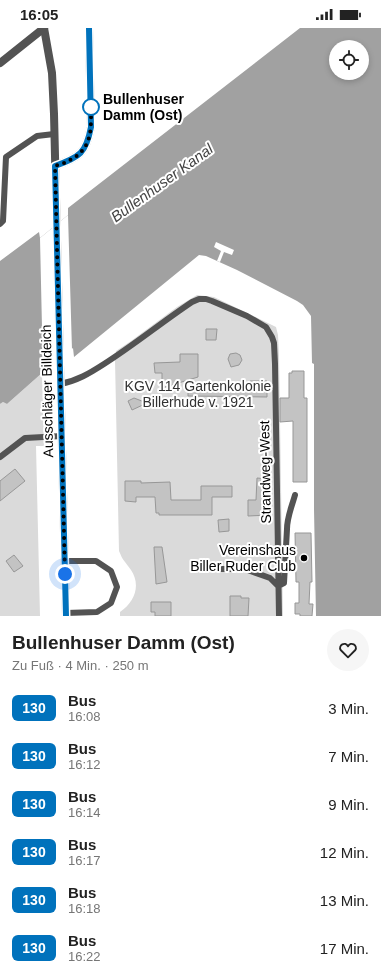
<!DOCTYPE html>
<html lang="de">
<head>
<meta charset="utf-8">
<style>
	:root { --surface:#fff; --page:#f6f6f6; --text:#222; --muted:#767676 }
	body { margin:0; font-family:Helvetica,sans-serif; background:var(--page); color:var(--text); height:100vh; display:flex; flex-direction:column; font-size:15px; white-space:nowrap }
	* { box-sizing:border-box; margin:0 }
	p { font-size:13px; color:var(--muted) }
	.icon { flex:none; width:22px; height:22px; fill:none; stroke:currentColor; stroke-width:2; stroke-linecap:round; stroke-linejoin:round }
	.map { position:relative; height:588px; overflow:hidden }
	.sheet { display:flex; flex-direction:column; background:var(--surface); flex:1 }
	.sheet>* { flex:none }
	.badge { padding:0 8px; border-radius:6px; font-size:14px; line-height:26px }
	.buttons { position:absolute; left:329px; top:12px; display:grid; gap:8px }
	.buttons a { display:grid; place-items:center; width:40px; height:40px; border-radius:50%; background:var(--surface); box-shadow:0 2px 6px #0003; font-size:20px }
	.you { position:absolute; width:20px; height:20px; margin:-10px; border:3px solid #fff; border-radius:50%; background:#1a73e8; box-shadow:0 0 0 6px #1a73e833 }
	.map>.badge { position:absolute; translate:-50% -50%; box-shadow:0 0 0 2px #fff }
	.round { display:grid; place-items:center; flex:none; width:42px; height:42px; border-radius:21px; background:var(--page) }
	.headline { display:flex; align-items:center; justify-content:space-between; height:68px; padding:0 12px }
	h1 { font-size:19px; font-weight:600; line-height:30px }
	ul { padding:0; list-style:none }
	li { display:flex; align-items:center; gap:12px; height:48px; padding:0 12px }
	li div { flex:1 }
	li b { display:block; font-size:15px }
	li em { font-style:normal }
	li .badge { min-width:44px; font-weight:700; text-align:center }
	.status { display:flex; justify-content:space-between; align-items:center; height:28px; padding:0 20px; background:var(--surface); direction:ltr }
	.status svg { height:11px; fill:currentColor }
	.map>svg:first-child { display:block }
	.green { fill:#dadada }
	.water { fill:#a1a1a1; fill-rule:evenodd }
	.pier { fill:#fff }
	.building { fill:#c3c3c3; stroke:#979797 }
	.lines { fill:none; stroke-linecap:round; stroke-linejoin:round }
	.service { stroke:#535353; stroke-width:6 }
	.minor { stroke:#535353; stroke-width:8 }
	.tertiary { stroke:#535353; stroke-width:8 }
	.line-casing { stroke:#fff; stroke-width:9 }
	.line { stroke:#0072bc; stroke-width:6 }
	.walk { stroke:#000; stroke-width:4; stroke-dasharray:0 7.2 }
	.stop-dot { fill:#fff; stroke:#0072bc; stroke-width:2 }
	.poi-dot { fill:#000; stroke:#fff; stroke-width:1.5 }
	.labels { text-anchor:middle; stroke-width:4; stroke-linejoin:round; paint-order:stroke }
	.stop-label { font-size:14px; font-weight:bold; fill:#000; stroke:#fff; text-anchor:start }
	.park-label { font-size:14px; fill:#313131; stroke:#fff }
	.street-label { font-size:14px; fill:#000; stroke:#fff }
	.poi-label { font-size:14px; fill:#000; stroke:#fff; text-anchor:end }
	.water-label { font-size:15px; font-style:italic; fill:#424242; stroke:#fff }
</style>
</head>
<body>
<div class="status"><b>16:05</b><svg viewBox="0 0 49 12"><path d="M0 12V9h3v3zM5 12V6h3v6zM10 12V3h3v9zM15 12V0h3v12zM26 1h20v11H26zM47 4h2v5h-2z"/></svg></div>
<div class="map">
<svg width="381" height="588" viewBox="0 0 381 588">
	<rect width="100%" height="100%" fill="#fff"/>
	<!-- green -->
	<path class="green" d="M197,267L214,269L276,299L278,307L279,328L283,588H120V584C135,574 141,557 131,542C129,539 127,537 125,534C122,531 121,527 119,523L115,332L116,323L131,313L177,279Z
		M42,345L44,418H36L40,588H0V376L3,374L7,376Z"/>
	<!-- water -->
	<path class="water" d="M300,0H381V588H316L314,481V336L312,335L311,288L303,277L297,273L237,242L206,228L199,227L74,329L73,320L42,345L7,376L3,374L0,376V233L39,204L40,210L68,187V180ZM336,19H362V45H336Z"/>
	<!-- pier -->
	<path class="pier" d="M68,187L72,322L43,345L40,210Z
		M216,214L234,222L232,227L224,224L220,234L217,233L221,223L214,219Z"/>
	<!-- building -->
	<path class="building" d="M206,301H217L216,312H206Z
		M236,325L240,327L242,332L239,337L231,339L228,331L230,326Z
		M180,326H198V349L162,360V345H155L154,335L180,334Z
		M292,343H304V370H307V454H293V393L280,394V370H289V345H292Z
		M250,353H267V369L188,368V359L250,357Z
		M134,370L147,375L132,382L128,373Z
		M15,441L25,453L0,473V453Z
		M257,450L268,451V471H269L270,487L248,488V472H256Z
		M125,453H141V455L170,454L171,472H201V458H232V469H212V487H159V485H156L155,469H136V474L125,473Z
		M229,491V503L219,504L218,492Z
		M295,505H311L312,554H310L309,576H313L312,588H300V586H295V575H299V554H296Z
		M154,519H162L167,554L156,556Z
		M14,527L23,538L14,544L6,533Z
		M230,568H241V570H249L248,588H230Z
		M151,574H171V588H155V584H151Z"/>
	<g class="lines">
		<!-- service -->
		<path class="service" d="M0,196L3,193L6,129L37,108L54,106
			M60,356C77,353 90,345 104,336C134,317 162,294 192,274L199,271H206L212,273L247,288L266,299L272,309L274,315L275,336L279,588
			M0,429L25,410L62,408
			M64,533H96L111,543L117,559L111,575L97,584L66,585
			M212,541H245L270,550L278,558L284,555C285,537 286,519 287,501C287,489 292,478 295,467"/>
		<!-- minor -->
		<path class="minor" d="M0,35L44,0"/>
		<!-- tertiary -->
		<path class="tertiary" d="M44,0L52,45L54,86L66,588
			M55,138C80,129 86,125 91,99L89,0"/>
	</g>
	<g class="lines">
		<defs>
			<path id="line" d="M66,588L55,138C80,129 86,125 91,99L89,0"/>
		</defs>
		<!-- line casing -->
		<use href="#line" class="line-casing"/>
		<!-- line -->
		<use href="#line" class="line"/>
		<!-- walk -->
		<path class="walk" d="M65,546L55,138C60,136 66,135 70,132C93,120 91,101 91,79"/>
	</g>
	<!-- markers -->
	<circle class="stop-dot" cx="91" cy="79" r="8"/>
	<circle class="poi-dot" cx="304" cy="530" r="4"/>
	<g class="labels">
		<!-- stop labels -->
		<g class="stop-label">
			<text x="103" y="76">Bullenhuser<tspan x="103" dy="16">Damm (Ost)</tspan></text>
		</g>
		<!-- park labels -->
		<g class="park-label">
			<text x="198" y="363">KGV 114 Gartenkolonie<tspan x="198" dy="16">Billerhude v. 1921</tspan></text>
		</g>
		<!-- street labels -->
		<g class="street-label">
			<text transform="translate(47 363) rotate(-91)" y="5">Ausschläger Billdeich</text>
			<text transform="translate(265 444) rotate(-91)" y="5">Strandweg-West</text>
		</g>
		<!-- poi labels -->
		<g class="poi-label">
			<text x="296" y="527">Vereinshaus<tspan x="296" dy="16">Biller Ruder Club</tspan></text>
		</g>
		<!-- water labels -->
		<g class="water-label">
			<text transform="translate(162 155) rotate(-36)" y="5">Bullenhuser Kanal</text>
		</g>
	</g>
</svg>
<div class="buttons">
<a><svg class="icon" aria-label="locate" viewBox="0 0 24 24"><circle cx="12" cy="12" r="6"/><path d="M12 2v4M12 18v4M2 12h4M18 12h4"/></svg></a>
</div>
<div class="you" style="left:65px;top:546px"></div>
</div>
<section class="sheet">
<div class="headline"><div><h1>Bullenhuser Damm (Ost)</h1><p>Zu Fuß · 4 Min. · 250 m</p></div><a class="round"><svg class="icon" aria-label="heart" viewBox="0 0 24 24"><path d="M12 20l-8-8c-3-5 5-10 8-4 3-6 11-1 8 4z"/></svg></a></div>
<ul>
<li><span class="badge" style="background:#0072bc;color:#fff">130</span><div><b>Bus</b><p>16:08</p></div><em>3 Min.</em></li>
<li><span class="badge" style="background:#0072bc;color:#fff">130</span><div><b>Bus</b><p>16:12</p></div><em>7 Min.</em></li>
<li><span class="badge" style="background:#0072bc;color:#fff">130</span><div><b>Bus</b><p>16:14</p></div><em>9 Min.</em></li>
<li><span class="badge" style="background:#0072bc;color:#fff">130</span><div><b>Bus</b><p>16:17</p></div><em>12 Min.</em></li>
<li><span class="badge" style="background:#0072bc;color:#fff">130</span><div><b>Bus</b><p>16:18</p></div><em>13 Min.</em></li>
<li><span class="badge" style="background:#0072bc;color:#fff">130</span><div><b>Bus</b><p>16:22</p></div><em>17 Min.</em></li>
</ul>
</section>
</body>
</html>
